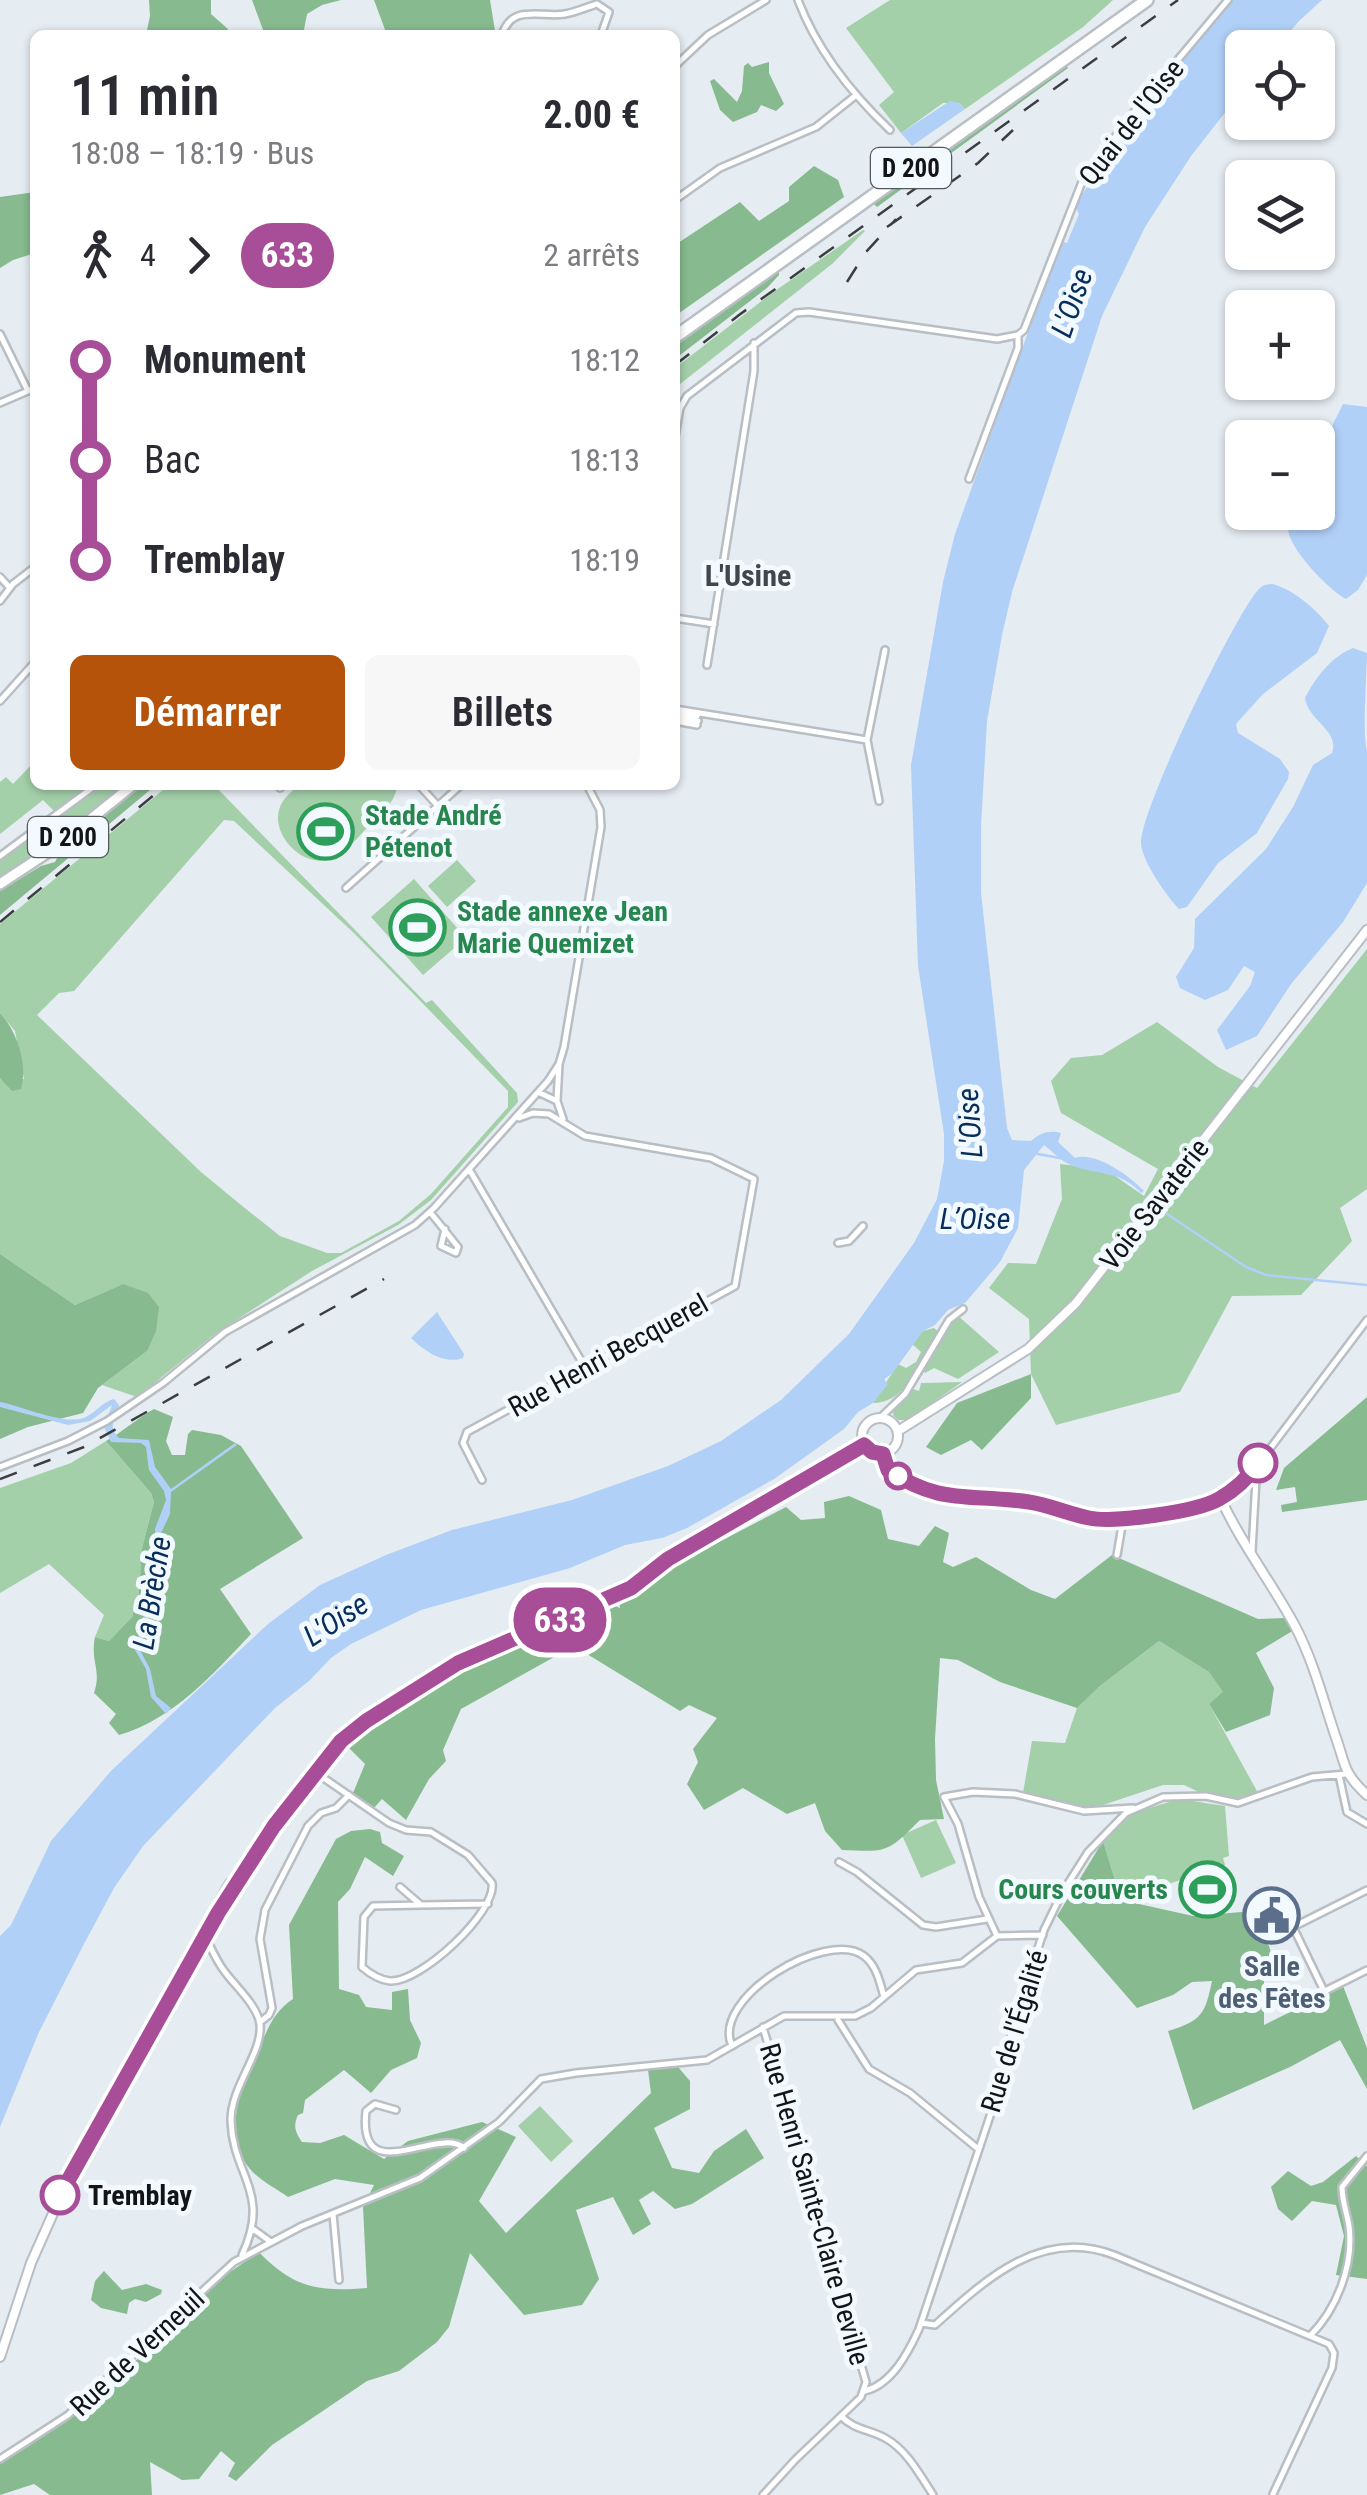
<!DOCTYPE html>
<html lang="fr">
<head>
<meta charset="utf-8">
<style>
	:root { --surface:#fff; --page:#f7f7f7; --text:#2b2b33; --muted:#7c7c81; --accent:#b45309 }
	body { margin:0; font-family:"Roboto Condensed",sans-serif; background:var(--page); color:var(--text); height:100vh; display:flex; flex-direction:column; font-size:38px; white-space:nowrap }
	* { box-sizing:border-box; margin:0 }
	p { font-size:32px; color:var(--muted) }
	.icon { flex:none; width:55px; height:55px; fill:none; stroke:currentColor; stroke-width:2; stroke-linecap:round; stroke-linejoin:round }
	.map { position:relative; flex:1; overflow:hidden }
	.details { position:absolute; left:30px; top:30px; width:650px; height:760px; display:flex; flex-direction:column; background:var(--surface); border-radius:15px; box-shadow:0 2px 8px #0004 }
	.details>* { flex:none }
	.badge { padding:0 20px; border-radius:32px; font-size:35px; line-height:65px }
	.buttons { position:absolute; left:1225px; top:30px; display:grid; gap:20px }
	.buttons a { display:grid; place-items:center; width:110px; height:110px; border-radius:15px; background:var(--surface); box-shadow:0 2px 8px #0004; font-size:50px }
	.map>.badge { position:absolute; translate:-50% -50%; box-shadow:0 0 0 5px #fff }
	.legs { display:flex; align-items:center; gap:15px; height:110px; padding:0 40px; font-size:32px }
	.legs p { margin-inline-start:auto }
	.summary { display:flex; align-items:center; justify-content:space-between; height:170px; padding:0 40px }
	h1 { font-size:55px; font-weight:600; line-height:75px }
	.cta { display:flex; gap:20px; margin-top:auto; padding:20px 40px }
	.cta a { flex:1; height:115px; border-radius:15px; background:var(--accent); color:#fff; font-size:40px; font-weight:600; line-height:115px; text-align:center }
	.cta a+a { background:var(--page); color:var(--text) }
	ul { padding:0 40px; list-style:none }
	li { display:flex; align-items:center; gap:35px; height:100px; font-size:38px }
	li i { display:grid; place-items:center; width:15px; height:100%; margin:0 12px; background:currentColor }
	li i::after { content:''; width:25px; height:25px; margin:-12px; border:8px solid; border-radius:50%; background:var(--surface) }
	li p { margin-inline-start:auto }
	li:first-child i { background:linear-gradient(#0000 50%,currentColor 0) }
	li:last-child i { background:linear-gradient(currentColor 50%,#0000 0) }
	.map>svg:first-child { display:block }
	.green { fill:#a3cfa9; fill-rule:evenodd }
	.forest { fill:#87ba8e }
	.water { fill:#b1d0f8 }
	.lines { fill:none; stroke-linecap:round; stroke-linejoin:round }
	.stream { stroke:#b1d0f8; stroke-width:2.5 }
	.street-casing { stroke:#b8bec4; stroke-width:10 }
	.secondary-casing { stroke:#b8bec4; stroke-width:12 }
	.primary-casing { stroke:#b8bec4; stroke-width:14 }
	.highway-casing { stroke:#b8bec4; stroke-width:16 }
	.street { stroke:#fff; stroke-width:5 }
	.secondary { stroke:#fff; stroke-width:8 }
	.primary { stroke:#fff; stroke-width:9 }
	.highway { stroke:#fff; stroke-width:11 }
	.rail { stroke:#3b3e41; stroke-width:2.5; stroke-dasharray:18 18; stroke-linecap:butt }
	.line-1-casing { stroke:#fff; stroke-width:22 }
	.line-1 { stroke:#a84d97; stroke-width:15 }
	.stop-1-dot { fill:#fff; stroke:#a84d97; stroke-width:5 }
	.labels { text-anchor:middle; stroke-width:10; stroke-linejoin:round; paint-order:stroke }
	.shield { fill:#f2f9ff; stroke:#55595c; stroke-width:2.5 }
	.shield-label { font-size:25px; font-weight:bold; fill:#121416 }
	.street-label { font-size:28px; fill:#121416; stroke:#f2f9ff }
	.leisure-label { font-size:28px; font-weight:bold; fill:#27864d; stroke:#f2f9ff; text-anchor:start }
	.service-label { font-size:28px; font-weight:bold; fill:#4e5e75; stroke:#f2f9ff }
	.stop-label { font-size:28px; font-weight:bold; fill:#121416; stroke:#f2f9ff; text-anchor:start }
	.water-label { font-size:30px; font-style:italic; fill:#072d5a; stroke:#f2f9ff }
	.neighbourhood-label { font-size:30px; font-weight:bold; fill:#40464b; stroke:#f2f9ff }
</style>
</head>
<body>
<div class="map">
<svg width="1367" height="2495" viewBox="0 0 1367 2495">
	<rect width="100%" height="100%" fill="#e5ecf2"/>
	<!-- green -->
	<path class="green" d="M890,0H1113L1083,27L965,109L959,103H943L901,133L879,105L894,92L846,28Z
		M863,230L865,231L832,264L675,388V368L772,293Z
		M35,761V785H91L56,813L43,800L0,834V782L6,777L13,784Z
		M104,785H128L68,834L0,880V860Z
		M169,785H214L426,1003L432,1000L517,1093L518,1102L431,1200L398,1225L312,1271L216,1333L137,1397L102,1385L147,1351L123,1284L75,1305L0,1254V1078L4,1081L24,1079L15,1031L0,1013V924ZM224,820L234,821L356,935L508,1091V1107L431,1194L399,1221L341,1253H327L280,1236L241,1205L201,1172L37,1015L59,993L74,991Z
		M299,785H397V787C394,804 382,813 370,825C358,836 344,857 327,860C301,866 272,835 279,810C282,799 291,792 299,785Z
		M457,860L476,881L447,907L428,886Z
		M414,879L466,938L423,975L371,917Z
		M1367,949V1189L1340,1208L1352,1241L1301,1295L1232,1296L1180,1392L1056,1425L1031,1374L1029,1319L989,1288L1008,1263L1036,1264L1062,1199L1060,1164L1105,1169L1144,1196L1158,1169L1061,1113L1051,1081L1071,1058L1102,1055L1157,1022L1218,1067L1257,1088Z
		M957,1315L999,1352L958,1379L934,1368L925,1373L920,1364C909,1383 897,1403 873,1403L898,1364L906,1368L916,1362L921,1352L912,1344L923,1331L934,1328L942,1335Z
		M962,1382L908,1420H898L893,1415L894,1407L913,1389L919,1391L921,1383Z
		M106,1441L151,1493L154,1502L142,1548L139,1592L132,1617L109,1641L95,1637L104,1615L49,1564L0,1593V1488L71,1463Z
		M1159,1641L1209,1672L1224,1693L1209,1704L1258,1793L1234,1799L1203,1794L1184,1785H1163L1100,1806L1070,1807L1023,1793L1032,1741L1065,1743L1077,1708L1100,1686Z
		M1179,1799L1225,1806L1229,1856L1223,1858L1225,1865L1121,1900L1103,1841L1133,1813Z
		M936,1820L956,1863L921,1878L902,1835Z
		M1214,1873L1216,1879L1222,1877L1229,1895L1224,1897L1226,1903L1196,1913L1185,1884Z
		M540,2106L573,2141L551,2162L518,2126Z"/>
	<!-- forest -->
	<path class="forest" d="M149,0H211V14L228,29L227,35H146L150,16Z
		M252,0H341L322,5L307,14L303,35H265Z
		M374,0H490L495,31L489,35H387Z
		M769,62V73L784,104L776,111L761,105L757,112L733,122L720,110L710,81L714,79L737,102L742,91L744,66L748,63L752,67Z
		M1064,62L1068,68L877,207L873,203Z
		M814,166L838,180L844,197L675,316V245L740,202L759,221L789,201V187Z
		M35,192V253L13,260L0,268V197Z
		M775,270L779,271V275L767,288L675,359V347Z
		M143,785H156L0,915V891L41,866L55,862L61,851Z
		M0,1013C17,1031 28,1064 21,1089L12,1091L0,1078Z
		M0,1254L75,1305L123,1284L148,1293L159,1307L156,1331L147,1351L98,1388L83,1413L28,1427L0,1439Z
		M1031,1374V1398L982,1450L971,1440L941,1455L926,1447L957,1403Z
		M1367,1397V1500L1282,1512L1281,1505L1297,1502L1295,1487L1276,1490L1284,1468Z
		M154,1409L173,1417L166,1441L172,1455H185L188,1434L192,1430L221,1435L241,1446L303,1538L220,1589L251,1634C213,1674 174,1719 119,1735L109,1723L116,1714L94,1693C102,1670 90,1662 95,1637L109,1641L132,1617L139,1592L142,1548L154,1502L151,1493L106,1441C124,1431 136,1419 154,1409Z
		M849,1496L881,1510L888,1539L919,1546L935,1526L949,1533L943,1562L953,1567L976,1557L1031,1590L1055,1599L1112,1555L1258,1619L1285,1618L1294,1630L1256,1653L1274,1688L1270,1715L1226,1732L1209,1704L1223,1692L1209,1672L1159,1641L1100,1686L1077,1708L1000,1682L958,1660L940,1658L935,1739L936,1780L944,1819L920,1820C887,1853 888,1852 842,1850L825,1831L815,1803L787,1814L743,1788L704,1810L687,1784L698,1762L693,1749L717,1718L689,1705L680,1711L574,1646L461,1709L443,1750L446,1761L429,1779L406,1820L382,1799L373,1809L353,1793L365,1764L344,1743L449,1674L613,1605L620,1608L619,1601L652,1577L786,1507L801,1520L825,1518L824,1502Z
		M370,1829L380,1832L382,1843L404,1856L393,1876L365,1857L350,1889L338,1902L339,1989L359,1995L366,2007L392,2010V1992L408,1989L410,2020L421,2043L417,2058L391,2070L371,2093L344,2070L305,2100L303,2113L298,2115C293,2126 295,2132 302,2142L320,2143L344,2135L384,2159L408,2141L482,2122L516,2137L479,2201L506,2233L651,2093L648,2070L678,2067L690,2081V2109L654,2128L672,2168L699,2173L714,2151L746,2129L764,2158L692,2204L675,2209L653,2191L639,2200L651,2224L633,2235L613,2197L576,2210L599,2279L582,2305L524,2315L470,2253L449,2327L437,2342L399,2371L367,2381L305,2423L272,2445L236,2481L228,2476L235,2463L221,2451L199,2479L182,2480L150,2462L152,2495H50L34,2484L0,2495V2463L73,2416L150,2348L204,2290L259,2252C293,2288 319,2292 367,2288L363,2207L374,2185L335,2179L288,2197C277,2189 259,2180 250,2169C222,2136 240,2090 255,2057C266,2035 271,2013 293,1999L289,1925L336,1839L351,1831Z
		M1103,1841L1121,1900L1193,1916L1242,1912L1269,1946L1279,1980L1264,1981V2025L1343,1986L1367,2048V2089L1340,2040L1290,2067L1193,2110L1168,2031C1201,2021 1205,2015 1212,1981L1192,1982L1173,1995L1137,2008L1057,1916Z
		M1356,2156L1367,2166V2279L1336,2275L1344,2236L1336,2205L1312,2201L1292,2221L1278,2209L1271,2187L1288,2171L1311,2186L1323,2182Z
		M104,2271L122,2290L146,2284L162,2290L161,2294L146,2302L135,2299L129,2303L127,2314L101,2308L91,2300L95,2281Z"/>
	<!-- water -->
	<path class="water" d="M1233,0H1322L1299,21L1277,47L1242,48V91L1191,156L1145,227L1102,316L1012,592L1002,635L987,721L981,826V893L1007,1128L1012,1140L1031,1141C1040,1133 1050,1130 1061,1133L1058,1142L1075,1158C1095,1151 1130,1176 1144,1191L1141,1193C1119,1169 1097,1176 1071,1165C1062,1162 1052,1151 1044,1145L1024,1170L1018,1228L1000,1262L965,1303L948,1310L935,1325L923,1331L892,1374L884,1379L888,1384L873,1403L858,1412L844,1429L805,1457L774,1479L687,1528L662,1538L625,1545L570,1568L421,1610L351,1644L331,1658L309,1681L275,1708L143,1846L114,1888L85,1942L39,2032L0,2127V1936L11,1925L51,1841L111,1771L268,1624L320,1585L386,1555L452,1530L572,1500L668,1466L721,1441L781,1400L849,1334L914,1243L937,1199L944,1161V1134L918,966L911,765L943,582L955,534L1061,241L1067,243L1079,214L1075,205L1131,122Z
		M950,101L959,103L965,109L912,146L901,133Z
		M1343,404L1367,407V575L1358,590L1346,599C1329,590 1289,549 1288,529C1288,526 1291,515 1292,513L1318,512V454Z
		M1272,584C1293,589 1316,609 1329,626L1317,653L1263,694L1236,724L1238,733L1280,759L1289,772L1288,779L1257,833L1218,863L1187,907L1179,909C1167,896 1142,862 1141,843C1140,810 1233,619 1258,590C1264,584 1264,585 1272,584Z
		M1353,648L1367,653C1367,673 1362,737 1367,750V883L1343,922L1291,984L1257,1036L1226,1050L1217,1030L1250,986L1255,972L1244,966L1228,990L1205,1000L1180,988L1176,977L1194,948L1195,919L1266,849L1293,807L1313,765L1332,753C1340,730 1308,721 1305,698C1315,678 1332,656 1353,648Z
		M437,1312L464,1354L463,1358C445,1365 424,1351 411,1338Z
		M114,1399L119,1405C117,1419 106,1425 119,1438L149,1440L155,1467L171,1489L235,1443L237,1445L171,1492L170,1514L161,1533L164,1571L162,1585L151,1605L140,1650L150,1669L156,1696L171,1708L166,1714L151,1697L146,1669L135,1650L146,1606L157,1583L155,1529L166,1500L164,1491L149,1470L146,1447L141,1443L111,1442L104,1427L112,1405L90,1421L68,1425L0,1407V1402C22,1406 58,1423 80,1419C94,1416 101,1402 114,1399Z"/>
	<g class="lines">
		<!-- stream -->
		<path class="stream" d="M1038,1154L1065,1159
			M1148,1196L1151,1199
			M1167,1214L1246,1267L1266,1275L1367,1285"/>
		<defs>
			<path id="street" d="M798,0C817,50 852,94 890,130
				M502,35C512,3 541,18 565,14C576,12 587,7 597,4L609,12L601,35
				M675,66L708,35L766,0
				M675,200L720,168L816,127L855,96
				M0,334L28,391
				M0,403L35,388
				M675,437L680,408L687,396L796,313L809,312L997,339L1018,335
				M969,479L1018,348V335L1024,330L1082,182L1129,118L1228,0
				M0,577L10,588
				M0,601L13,584L35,567
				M675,618L714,624
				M707,665L754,371V343
				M0,701L35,662
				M675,709L867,740
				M675,713L697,716
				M675,717L698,721
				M675,721L697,725
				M419,785L438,806
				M280,788L283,785
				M879,801L867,740L885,650
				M0,856L96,785
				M346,888L461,785
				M540,1093L557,1101L563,1119
				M557,1101L559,1064
				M469,1169L586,1369
				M430,1212L458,1247L456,1253L441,1246L445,1229
				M838,1243L849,1241L863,1226
				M881,1417L905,1394L949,1320L963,1309
				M0,1467L68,1441L107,1421L163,1383L225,1332L415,1225L434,1208L548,1081L559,1064L564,1047L601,827L600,810L587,785
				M482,1480L463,1443L467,1432L735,1286L754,1179L711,1158L585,1136L549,1114L533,1113L519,1118
				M1221,1498L1247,1479L1367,1320
				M1252,1551L1256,1479
				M1117,1555L1123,1520
				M315,1772L389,1823L406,1830L431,1832L468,1855L492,1883C497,1912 420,1983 390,1981C380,1980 369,1973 362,1967L364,1917L373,1906L421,1905L400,1887
				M1339,1775L1347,1812L1367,1824
				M839,1862L857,1872L923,1925L936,1927L987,1919
				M1263,1896C1274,1899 1290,1916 1293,1927L1274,1934L1252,1912Z
				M421,1905L488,1904
				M997,1936L979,1897L958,1824L944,1797L973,1792L1015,1794L1084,1811L1133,1808
				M997,1936L1043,1935
				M206,1938C212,1950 217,1962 225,1972C236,1987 257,2005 260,2024C263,2053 231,2086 231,2120C232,2175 272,2192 242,2255
				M1325,1991L1367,1970
				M1286,2006H1295L1324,1991L1293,1927L1367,1890
				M838,2020L869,2069L910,2093L977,2148
				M260,2022L269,2015L272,2008L260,1939L265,1910L308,1826L321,1813L336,1808L349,1795
				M763,2027L866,2382
				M732,2046C710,1998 827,1928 864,1956C877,1966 880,1983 884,1997
				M396,2110L375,2104L366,2111C357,2191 438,2125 464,2148
				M333,2214L339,2280
				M253,2229L271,2242
				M921,2323L935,2325C986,2279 1042,2227 1114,2255L1329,2344L1334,2353L1332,2368L1273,2494
				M1310,2336C1337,2309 1354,2265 1349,2226C1347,2213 1342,2201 1342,2187L1367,2156
				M865,2391C892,2384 908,2353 919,2329L1001,2083L1013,2025L1044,1930L1062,1893L1088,1852L1126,1813L1163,1797L1206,1796L1238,1803L1312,1777L1346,1774
				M841,2416C854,2430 869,2429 885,2438C907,2450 920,2475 933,2495
				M0,2459L68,2415L234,2262L302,2226L420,2178L499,2122L541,2079L576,2073L707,2060L784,2016H855L871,2008L916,1970L962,1963L997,1936
				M763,2495L795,2460L861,2397L866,2382"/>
			<path id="secondary" d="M862 1436a18 18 0 1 1 36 0a18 18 0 1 1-36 0Z
				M898,1431L1028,1349L1076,1303L1367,930
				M883,1454L888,1470C944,1506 970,1492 1030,1502C1050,1506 1070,1514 1090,1518C1119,1523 1194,1512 1221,1499C1240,1542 1272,1583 1295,1626C1313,1660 1323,1699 1335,1735C1346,1765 1342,1772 1367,1795
				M187,1958L230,1883
				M0,2357L31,2263L75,2164L229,1895L274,1826L341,1741L366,1721L458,1663L631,1588L668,1559L864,1445"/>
			<path id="primary" d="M0,884L56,847L133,785"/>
			<path id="highway" d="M675,337L1147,0"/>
		</defs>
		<!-- street casing -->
		<use href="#street" class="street-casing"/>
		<!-- secondary casing -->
		<use href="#secondary" class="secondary-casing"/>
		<!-- primary casing -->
		<use href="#primary" class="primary-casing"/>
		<!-- highway casing -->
		<use href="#highway" class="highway-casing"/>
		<!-- street -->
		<use href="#street" class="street"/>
		<!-- secondary -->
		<use href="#secondary" class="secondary"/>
		<!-- primary -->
		<use href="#primary" class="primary"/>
		<!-- highway -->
		<use href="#highway" class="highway"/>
		<!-- rail -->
		<path class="rail" d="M887,227L978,163L1013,130
			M847,282L866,252L896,219
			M675,365L739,315L1178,0
			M0,922L166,785
			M0,1479L84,1447L384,1279"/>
	</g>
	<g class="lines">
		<defs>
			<path id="line-1" d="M60,2195L218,1913L274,1826L341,1741L366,1721L458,1663L631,1588L668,1559L864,1445L872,1452L883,1454L888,1470C942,1506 969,1493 1029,1502C1049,1505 1069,1514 1089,1518C1115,1523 1196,1512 1219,1499C1235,1490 1248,1478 1258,1463"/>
		</defs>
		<!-- line-1 casing -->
		<use href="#line-1" class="line-1-casing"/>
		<!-- line-1 -->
		<use href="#line-1" class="line-1"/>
	</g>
	<!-- icons -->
	<defs>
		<symbol id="stadium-ring" viewBox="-11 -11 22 22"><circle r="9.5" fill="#f2f9ff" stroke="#2e9e5b" stroke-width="1.5"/><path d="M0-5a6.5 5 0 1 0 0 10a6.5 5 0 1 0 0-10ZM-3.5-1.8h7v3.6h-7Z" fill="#2e9e5b"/></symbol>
		<symbol id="civic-ring" viewBox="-11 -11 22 22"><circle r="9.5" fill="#f2f9ff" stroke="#5c6f8a" stroke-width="1.5"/><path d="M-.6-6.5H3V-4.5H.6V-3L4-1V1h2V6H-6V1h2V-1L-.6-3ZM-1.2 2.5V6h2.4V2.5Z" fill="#5c6f8a"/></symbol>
	</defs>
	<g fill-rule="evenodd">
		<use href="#stadium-ring" x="294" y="800" width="63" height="63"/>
		<use href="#stadium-ring" x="386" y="896" width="63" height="63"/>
		<use href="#stadium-ring" x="1176" y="1858" width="63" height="63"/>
		<use href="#civic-ring" x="1240" y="1884" width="63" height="63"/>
	</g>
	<!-- markers -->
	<g class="stop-1-dot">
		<circle cx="1258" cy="1463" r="18"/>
		<circle cx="898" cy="1476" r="12"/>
		<circle cx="60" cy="2195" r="18"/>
	</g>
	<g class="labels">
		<!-- shield labels -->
		<g class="shield">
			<rect x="871" y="148" width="80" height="40" rx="8"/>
			<rect x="28" y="817" width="80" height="40" rx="8"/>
		</g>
		<g class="shield-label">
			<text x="911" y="177">D 200</text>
			<text x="68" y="846">D 200</text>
		</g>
		<!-- street labels -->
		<g class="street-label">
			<text transform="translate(1131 122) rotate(-52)" y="10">Quai de l'Oise</text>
			<text transform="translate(1154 1204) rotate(-52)" y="10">Voie Savaterie</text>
			<text transform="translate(608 1355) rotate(-29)" y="10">Rue Henri Becquerel</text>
			<text transform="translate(1014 2031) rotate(-73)" y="10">Rue de l'Égalité</text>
			<text transform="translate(815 2204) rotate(74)" y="10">Rue Henri Sainte-Claire Deville</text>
			<text transform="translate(137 2352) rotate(-43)" y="10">Rue de Verneuil</text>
		</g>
		<!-- leisure labels -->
		<g class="leisure-label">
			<text x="365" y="825">Stade André<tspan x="365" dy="32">Pétenot</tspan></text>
			<text x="457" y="921">Stade annexe Jean<tspan x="457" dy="32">Marie Quemizet</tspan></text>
			<text x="1168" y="1899" text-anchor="end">Cours couverts</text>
		</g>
		<!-- service labels -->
		<g class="service-label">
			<text x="1272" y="1976">Salle<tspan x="1272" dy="32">des Fêtes</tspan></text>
		</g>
		<!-- stop labels -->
		<g class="stop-label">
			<text x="88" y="2205">Tremblay</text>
		</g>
		<!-- water labels -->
		<g class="water-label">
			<text transform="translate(1072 303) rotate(-71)" y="10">L'Oise</text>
			<text transform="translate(970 1123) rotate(-94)" y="10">L'Oise</text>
			<text x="975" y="1229">L’Oise</text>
			<text transform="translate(152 1593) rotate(-81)" y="10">La Brèche</text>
			<text transform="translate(336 1620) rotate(-33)" y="10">L'Oise</text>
		</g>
		<!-- neighbourhood labels -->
		<g class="neighbourhood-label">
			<text x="748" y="586">L'Usine</text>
		</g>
	</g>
</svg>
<div class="buttons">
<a><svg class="icon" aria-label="locate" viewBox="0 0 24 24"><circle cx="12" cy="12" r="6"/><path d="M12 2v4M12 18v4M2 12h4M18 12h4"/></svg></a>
<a><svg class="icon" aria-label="layers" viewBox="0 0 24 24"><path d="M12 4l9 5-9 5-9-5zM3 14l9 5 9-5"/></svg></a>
<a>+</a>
<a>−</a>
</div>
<b class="badge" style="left:560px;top:1620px;background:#a84d97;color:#fff">633</b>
<section class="details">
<div class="summary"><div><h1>11 min</h1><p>18:08 – 18:19 · Bus</p></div><b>2.00 €</b></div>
<div class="legs"><svg class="icon" aria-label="walk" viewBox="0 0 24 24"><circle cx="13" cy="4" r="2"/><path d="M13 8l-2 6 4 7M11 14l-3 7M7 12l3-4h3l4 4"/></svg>4<svg class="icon" aria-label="forward" viewBox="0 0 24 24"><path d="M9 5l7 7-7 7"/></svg><b class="badge" style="background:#a84d97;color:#fff">633</b><p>2 arrêts</p></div>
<ul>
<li><i style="color:#a84d97"></i><b>Monument</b><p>18:12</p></li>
<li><i style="color:#a84d97"></i><span>Bac</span><p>18:13</p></li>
<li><i style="color:#a84d97"></i><b>Tremblay</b><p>18:19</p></li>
</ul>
<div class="cta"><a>Démarrer</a><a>Billets</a></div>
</section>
</div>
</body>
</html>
